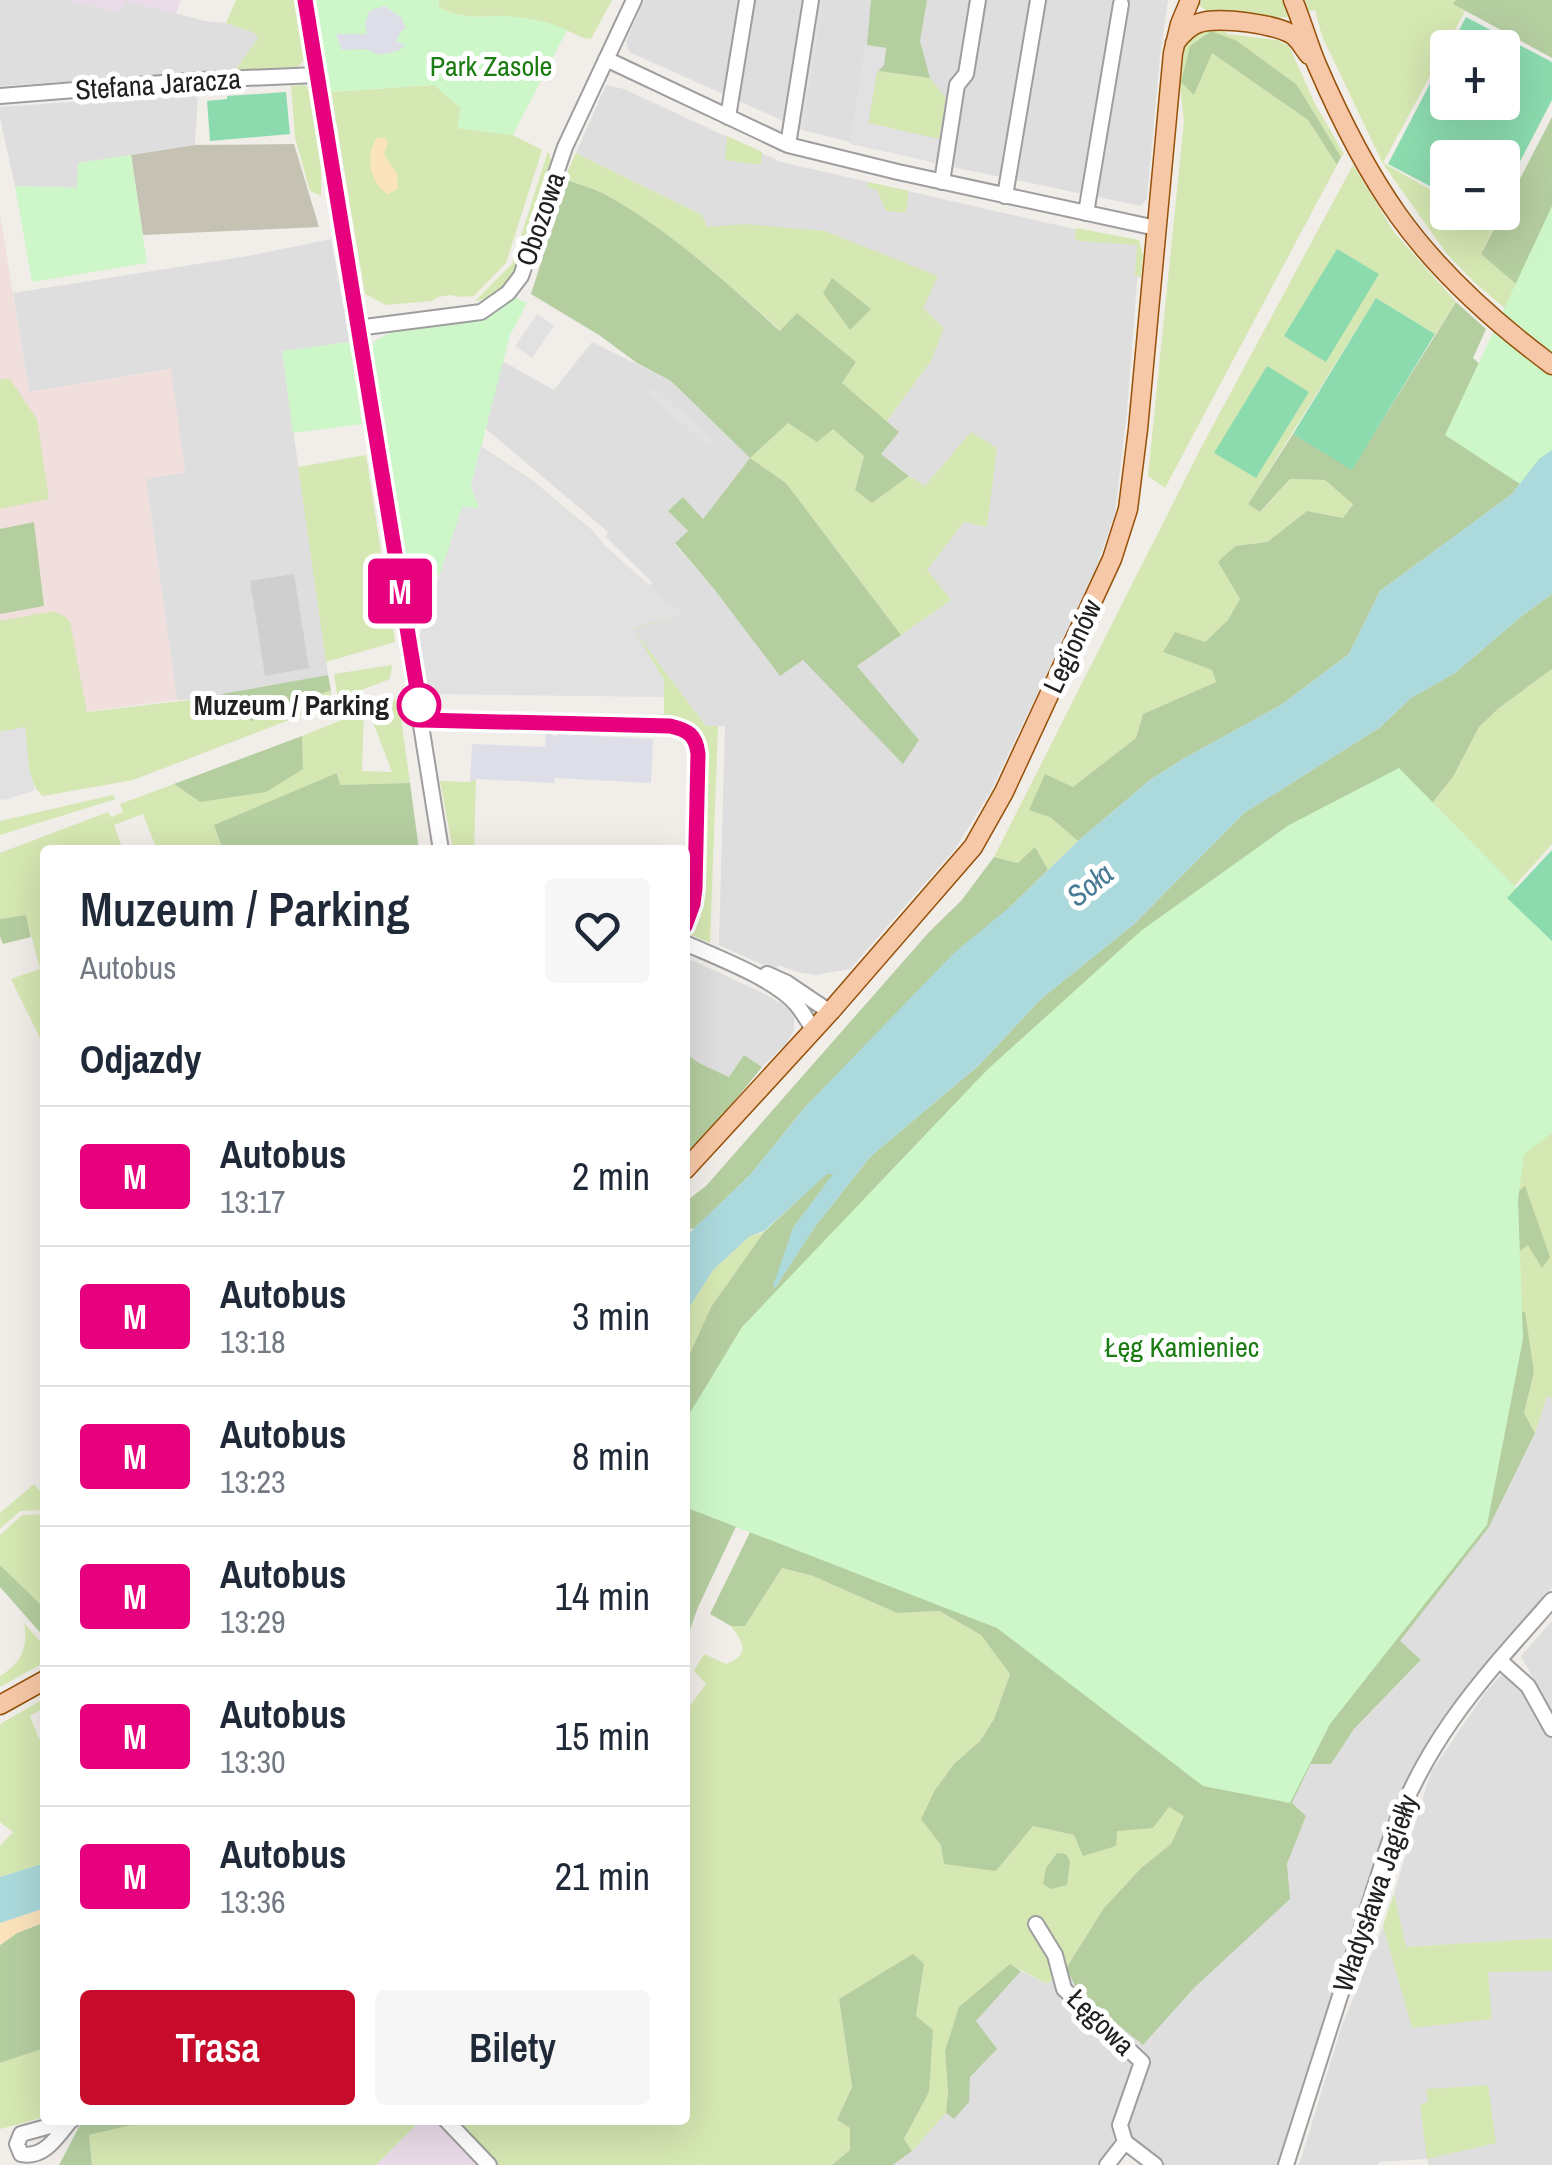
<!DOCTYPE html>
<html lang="pl">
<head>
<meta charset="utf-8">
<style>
	:root { --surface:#fff; --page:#f6f6f7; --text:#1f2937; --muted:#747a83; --line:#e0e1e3; --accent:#c70b2a }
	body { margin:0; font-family:"Archivo Narrow",sans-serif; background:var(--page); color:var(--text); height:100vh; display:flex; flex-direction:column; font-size:38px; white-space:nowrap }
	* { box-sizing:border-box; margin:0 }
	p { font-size:32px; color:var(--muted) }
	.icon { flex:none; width:55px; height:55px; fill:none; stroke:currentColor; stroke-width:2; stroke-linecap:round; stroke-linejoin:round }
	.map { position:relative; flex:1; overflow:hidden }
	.details { position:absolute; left:40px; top:845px; width:650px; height:1280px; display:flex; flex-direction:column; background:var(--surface); border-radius:10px; box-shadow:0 10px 40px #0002 }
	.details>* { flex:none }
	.badge { padding:0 20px; border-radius:8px; font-size:35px; line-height:65px }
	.tools { position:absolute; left:1430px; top:30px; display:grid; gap:20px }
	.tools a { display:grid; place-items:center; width:90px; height:90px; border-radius:10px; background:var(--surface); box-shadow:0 10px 40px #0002; font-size:50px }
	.map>.badge { position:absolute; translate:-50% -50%; box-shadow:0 0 0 5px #fff }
	h2 { padding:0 40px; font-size:38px; line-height:90px }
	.round { display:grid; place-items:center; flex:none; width:105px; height:105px; border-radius:10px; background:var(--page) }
	.overview { display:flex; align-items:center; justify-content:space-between; height:170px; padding:0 40px }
	h1 { font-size:48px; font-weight:600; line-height:75px }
	.button { display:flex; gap:20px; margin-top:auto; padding:20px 40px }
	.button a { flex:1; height:115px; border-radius:10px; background:var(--accent); color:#fff; font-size:40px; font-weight:600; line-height:115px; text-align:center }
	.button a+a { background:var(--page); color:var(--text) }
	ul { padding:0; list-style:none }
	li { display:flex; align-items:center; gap:30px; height:140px; padding:0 40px; border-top:2px solid var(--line) }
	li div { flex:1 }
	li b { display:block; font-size:38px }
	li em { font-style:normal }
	li .badge { min-width:110px; font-weight:700; text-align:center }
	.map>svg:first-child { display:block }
	.residential { fill:#dfdede }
	.industrial { fill:#eadbe9 }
	.religious { fill:#cfcfcf }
	.military { fill:#f1dfdd }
	.construction { fill:#c5c2b4 }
	.grass { fill:#d5e7b2 }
	.forest { fill:#b5cea0 }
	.sand { fill:#fbe4bc }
	.park { fill:#cdf7c9 }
	.pitch { fill:#8cdbaf }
	.parking { fill:#e1e1e1 }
	.plaza { fill:#dddee7 }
	.water { fill:#acd9dc }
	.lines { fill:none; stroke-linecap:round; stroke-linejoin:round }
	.minor-casing { stroke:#9e9e9e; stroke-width:18 }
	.major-casing { stroke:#965008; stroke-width:21 }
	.minor { stroke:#fff; stroke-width:14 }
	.major { stroke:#f7c8a7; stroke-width:18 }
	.line-casing { stroke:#fff; stroke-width:22 }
	.line { stroke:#e6007e; stroke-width:15 }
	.stop-dot { fill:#fff; stroke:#e6007e; stroke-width:5 }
	.labels { text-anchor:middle; stroke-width:10; stroke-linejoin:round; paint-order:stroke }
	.park-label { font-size:28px; fill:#1b7c12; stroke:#fff }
	.street-label { font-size:28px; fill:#212121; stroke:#fff }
	.stop-label { font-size:28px; font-weight:bold; fill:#212121; stroke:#fff; text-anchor:end }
	.water-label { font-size:30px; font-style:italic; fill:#487b96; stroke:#fff }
</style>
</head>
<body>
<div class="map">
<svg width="1552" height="2165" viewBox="0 0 1552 2165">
	<rect width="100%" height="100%" fill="#f1ede9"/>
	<!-- residential -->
	<path class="residential" d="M0,0H66L119,12L127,1L205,21L226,23L255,33L259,38L235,71L0,86Z
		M644,0H1168L1160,57L1147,199L1141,206L943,165L806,131L629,52L626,42Z
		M606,85L624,89L781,162L1140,244L1127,411L1115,513L1094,574L991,791L955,849L850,969L815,975L797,972L778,965L777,971L719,945L725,726H706L632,628L682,614L648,586L653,583L606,537L608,532L486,429L502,361L554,390L592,342L671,381L750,458L703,519L669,512L688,531L675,544L714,589L780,676L803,660L863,674L857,666L951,600L926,570L964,522L986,527L970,433L925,487L880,454L898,433L886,422L931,361L707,227L702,215L576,153Z
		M198,93L195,145L79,163L77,188L15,186L0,118V107Z
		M331,239L350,342L282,352L328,675L206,698L177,700L146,479L185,472L170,369L29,392L13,293L248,256Z
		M685,957L761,992L789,1008L794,1017V1030L787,1043L762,1067L744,1055L729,1077L699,1063L685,1053Z
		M1547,1395L1552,1397V1587L1436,1730L1400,1798L1281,2165H1161L1117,2139L1098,2165H893L912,2151L946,2113L954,2119L970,2077L976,2021L1021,1971L1047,1984L1066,1968L1079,1993L1144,2044L1195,1987L1287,1864L1306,1816L1292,1803L1312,1763L1331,1764L1354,1729L1421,1661L1399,1641L1489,1527L1535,1433Z
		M1552,1621V1713L1521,1656Z
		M1502,1674L1513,1677L1552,1739V1938L1405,1947L1394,1893L1431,1772L1485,1693Z
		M1383,1926L1413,2028L1488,1972L1552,1971V2165H1429L1427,2159L1379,2162L1378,2165H1299L1341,2028Z"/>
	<!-- industrial -->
	<path class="industrial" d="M66,0H181L176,14L127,1L119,12Z
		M421,2120H433L478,2165H376Z"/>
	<!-- religious -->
	<path class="religious" d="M294,574L309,668L265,676L250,581Z"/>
	<!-- military -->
	<path class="military" d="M0,215L29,392L171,369L185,472L146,479L177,700L0,722Z"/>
	<!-- construction -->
	<path class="construction" d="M294,144L319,227L143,235L131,155L195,145Z"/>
	<!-- grass -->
	<path class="grass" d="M236,0H294L304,60L298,67L235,71L258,38L255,33L226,23Z
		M438,0H612L591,39C580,38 572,32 562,28C546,22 525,19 508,17C482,13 464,22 439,7Z
		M1202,0H1285L1291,17L1262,18L1206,10L1198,5Z
		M1305,0H1456L1454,4L1465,11L1383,163L1447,199L1448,212L1472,213L1495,225L1481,254L1552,315L1522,323L1475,283L1447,254L1383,164L1322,36L1315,10L1307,11Z
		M1219,28L1228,34L1277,40L1289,46L1315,104L1344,154L1341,157L1297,85L1211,31L1195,94L1211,52L1308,120L1337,165L1165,488L1148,476L1184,121L1179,78L1182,47L1194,31Z
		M879,71L930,78L946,98L939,139L866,123L869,121L876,72Z
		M304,85L308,87L321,167V196L310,191L295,137L291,86Z
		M434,85L461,108L458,128L513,135L542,150L506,263L474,296L460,297L451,295L438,297L432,301L386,305L365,294L331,92Z
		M727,136L762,152L761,165L725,160Z
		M548,151L552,163C541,196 527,265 503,288C495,296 486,299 475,301L512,264Z
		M576,153L702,215L707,227L745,224L825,231L938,276L923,308L944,328L931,361L886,422L841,383L856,363L798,314L781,331C726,282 672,232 608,196C594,188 578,184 564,179Z
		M1353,165L1394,232L1456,302L1435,334L1376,298L1248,504L1261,512L1290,479L1325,480L1353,503L1343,518L1307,511L1267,542L1234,546L1219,563L1240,599L1228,620L1205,642L1164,652L1212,670L1216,682L1143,714L1136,738L1073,787L1046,775L1050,817L1078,841L1048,870L1035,848L1018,863L994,857L1202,446Z
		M868,182L909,191L906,213L886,211L877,190L867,187Z
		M1076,228L1139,240L1143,256L1141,277L1135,276L1137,245L1079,241L1075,239Z
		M9,378L37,419L49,499L0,509V380Z
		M788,423L833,429L864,456L855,489L872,503L909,476L925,486L971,432L997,448L987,527L964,522L927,570L951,600L901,635L786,483L750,458Z
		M481,446L534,482L593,531L605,546L682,615L633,629L706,726H718L710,943L691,935V927L698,908L706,806L707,754L705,745L695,729L682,723L659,721V715L664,714V680Z
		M366,455L395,642L326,662L298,467Z
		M53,611L64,616L70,622L87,712L206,698L208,706L224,702L252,721L331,690V704L133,780L43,796C25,782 28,748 25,727L0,732V621Z
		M392,665L390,679L338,699L334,674Z
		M1552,669V844L1504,898L1428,808L1453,777L1479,727L1499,708Z
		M391,697L399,703L410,783L339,785L338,773L214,825L223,850H157L143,814L114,825L123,850H45V1039L41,1040L11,979L40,969L26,915L0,919V853L108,812L111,817L123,812L120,804L174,784L200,802L303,769L302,736L364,711L362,771L392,772L366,704Z
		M476,779L474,850H453L440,781L469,782Z
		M113,795L116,799L0,835V821Z
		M1552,1124V1397L1547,1396L1535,1433L1524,1413L1534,1372L1494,1307L1497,1268L1528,1244L1525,1187L1509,1200L1493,1149Z
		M764,1232L711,1307L685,1364V1313L713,1270L750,1236Z
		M34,1484L45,1496V1510L20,1511L0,1529V1513Z
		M45,1514V1609L44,1610L0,1565V1535L22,1515Z
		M782,1568L813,1576L897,1613L938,1611L981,1635L1010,1673L994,1719L980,1741L954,1764L935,1790L996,1871L1033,1826L1074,1835L1117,1831L1169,1807L1185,1816L1171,1844L1141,1868L1104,1908L1066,1968L1047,1984L1010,1964L945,2051L948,2092L946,2113L912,2151L904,2139L929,2092L916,2016L924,1964L839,1999L852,2087L837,2120L850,2128V2150L832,2165H496L457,2120H685V1713L706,1684L694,1671L704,1654L726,1664C750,1655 744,1643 731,1626H745Z
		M24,1623L45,1647V1662L0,1687V1676C21,1664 29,1646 24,1623Z
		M45,1698V1707L30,1716L39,1739H45V1863L0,1877V1846L13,1832L0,1822V1724Z
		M1394,1893L1406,1947L1552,1938V1971L1488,1972L1492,2019L1412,2028L1383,1926Z
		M45,2048V2117L0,2129V2063Z
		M1488,2085L1496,2143L1427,2159L1420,2105L1428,2102L1426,2089Z
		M148,2120H421L376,2165H92L89,2135Z"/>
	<!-- forest -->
	<path class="forest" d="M871,0H927L920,41L930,78L879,71L884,64L886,48L867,45Z
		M1456,0H1552V58L1453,4Z
		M1211,31L1237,41L1297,85L1341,157L1337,165L1308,120L1212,53L1194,95L1181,82L1190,46Z
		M1552,117V315L1481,254Z
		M564,179C578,184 594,188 608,196C672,232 726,282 780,331L797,313L856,362L842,383L899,432L881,454L909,476L872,503L855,490L864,456L833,429L817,442L788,423L750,458L786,483L901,635L857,666L919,740L903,764L803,660L780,676L714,589L675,543L688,531L668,511L683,497L703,519L750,458L671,381L637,363L599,335L531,294L556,215V204Z
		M832,278L871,309L850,330L823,293Z
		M1456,302L1486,329L1473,358L1547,426L1539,459L1512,494L1380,591L1349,654L1281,705L1183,759L1150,780L1078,841L1050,817L1029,810L1045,774L1073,787L1136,738L1143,714L1216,682L1212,670L1163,652L1175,632L1205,642L1228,620L1240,599L1218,562L1235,546L1267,542L1307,511L1343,518L1353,504L1325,480L1290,479L1260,512L1248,504L1293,434L1352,469Z
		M34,522L44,606L0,614V529Z
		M1552,594V669L1499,708L1479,727L1453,777L1428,808L741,1516L698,1607L685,1644V1364L711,1307L764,1232L827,1173L834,1174L793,1228L775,1288L814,1228L870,1157L978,1066L1041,999L1133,925L1244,813L1379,728L1411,698L1455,673L1523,615Z
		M328,675L331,690L252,721L224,702L222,694Z
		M302,736L303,769L266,792L200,802L174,784Z
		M337,773L340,785L410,783L419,850H223L214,825Z
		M1035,847L1048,870L806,1106L750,1175L695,1228L685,1230V1202L706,1186L930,931L961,901L994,857L1018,863Z
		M26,915L31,937L3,944L0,937V919Z
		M685,1053L699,1063L729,1077L744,1055L762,1067L697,1147L685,1153Z
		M1513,1147L1509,1200L1525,1186L1550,1257L1542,1268L1528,1245L1498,1268L1494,1307L1525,1312L1534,1372L1524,1413L1535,1433L1489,1527L1400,1641L1421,1660L1354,1729L1331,1764H1311L1292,1803L1306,1816L1287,1864L1290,1899L1195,1987L1143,2045L1079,1993L1066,1968L1104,1908L1141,1868L1171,1844L1184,1816L1169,1807L1153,1828L1117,1831L1116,1846L1083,1856L1074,1835L1033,1826L996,1871L944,1864L941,1845L921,1819L935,1790L954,1764L980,1741L994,1719L1010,1674L981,1635L939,1611L897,1613L813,1576L782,1568L745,1626H731L710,1614L755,1522Z
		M0,1565L45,1609V1638L0,1587Z
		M1057,1853L1066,1854L1070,1862L1067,1885L1051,1889L1043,1884L1046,1868Z
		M45,1922V2048L0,2063V1945L17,1933Z
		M913,1954L924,1964L916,2016L933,2030L929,2092L904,2139L912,2151L893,2165H832L850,2150V2128L837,2120L852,2087L839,1999Z
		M1010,1964L1021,1971L976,2021L997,2049L970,2077L969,2102L954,2119L946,2113L948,2092L945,2051L959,2007Z
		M99,2120L148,2121L89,2135L92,2165H59L80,2125Z"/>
	<!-- sand -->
	<path class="sand" d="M377,138H385L388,142L384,155L397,174L398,189L388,194C369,183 365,155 377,138Z
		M45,1908V1922L17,1933L0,1945V1923Z"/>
	<!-- park -->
	<path class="park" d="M315,0H438L439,7C460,20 479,16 503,16C525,17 547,21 567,30L513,135L457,128L461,108L434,85L331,92Z
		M131,155L147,263L32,282L15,186L77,188L78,163Z
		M1552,206V505L1445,435Z
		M515,297L527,303L510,335L471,486L480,509L438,576L424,625L411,627L371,354L374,342L387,334L486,315Z
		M350,342L362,424L293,433L282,351Z
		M1399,768L1552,924V1133L1524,1154L1518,1200L1523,1339L1487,1525L1330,1724L1290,1803L1203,1786L997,1628L685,1507V1421L742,1327L987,1070L1142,930L1289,825Z"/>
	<!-- pitch -->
	<path class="pitch" d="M1466,17L1552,62V100L1503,194L1502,158H1448L1447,195L1388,164L1447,51L1448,102H1502V48L1450,47Z
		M286,92L290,134L210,141L207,101L227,99V96Z
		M1337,249L1379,274L1326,362L1284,336Z
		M1376,298L1435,334L1352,470L1293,434Z
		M1267,366L1309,392L1256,478L1214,453Z
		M1552,850V941L1507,898Z"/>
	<!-- parking -->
	<path class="parking" d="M815,0H823L804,125L795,124Z
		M865,45L886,48L884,65L877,72L868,123L939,139L935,162L850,144Z
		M537,314L554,326L532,358L515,346Z
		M654,388L713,439L707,445L648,394Z
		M481,446L534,482L593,531L605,546L682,615L633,628L664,680V697L428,694L419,637L462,507L479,508L471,486Z
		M25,727L29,768L35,790L8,799L0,800V732Z"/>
	<!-- plaza -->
	<path class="plaza" d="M385,6L402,18L406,29L402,30L396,41L405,45L398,51L380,55L365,49L342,50L336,34H367L365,23L369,12L374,9Z
		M546,730H551V734L556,737L557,734L653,739L651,783L555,778L554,783L477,779L470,782L472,744L545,747Z"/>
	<!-- water -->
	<path class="water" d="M1552,450V594L1523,615L1455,673L1411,698L1379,728L1244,813L1133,925L1041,999L978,1066L870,1157L814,1228L775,1288L773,1286L793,1228L833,1174H827L764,1231L750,1236L713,1270L685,1314V1237L750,1175L806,1106L954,953L1011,906L1078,841L1150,780L1183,759L1281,705L1349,654L1380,591L1512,494L1539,459Z
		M45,1863V1908L0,1923V1877Z"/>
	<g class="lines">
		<defs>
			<path id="minor" d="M305,0L441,850
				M606,59L788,145L898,172L1156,228
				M0,96L200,80L317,75
				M728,117L747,0
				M788,145L811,0
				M942,182L957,85L966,74L978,0
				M1005,196L1038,0
				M1086,213L1121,4
				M357,328L481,312L508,293L521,276L565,147L634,0
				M685,943C716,957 775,979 796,1004C803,1012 808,1022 814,1030
				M767,974L787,983L830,1012
				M1499,1660L1528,1686L1552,1729
				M1036,1924L1055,1955L1064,1989L1142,2062L1120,2125L1125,2142L1155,2165
				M446,2120L489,2165
				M70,2121C57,2137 44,2159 21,2154L17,2144L21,2134L72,2120
				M1107,2165L1125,2142
				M1286,2165L1387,1849C1422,1743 1480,1681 1552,1600"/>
			<path id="major" d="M1293,0C1302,21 1308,44 1317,65C1339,116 1366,170 1398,215C1440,274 1494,322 1552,365
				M1175,43C1182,34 1189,26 1199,23C1217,16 1279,24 1294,36C1300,41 1304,49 1309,55
				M685,1170L830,1012L973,847L1004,792L1112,559L1128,509L1138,429L1173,53L1180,24L1190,0
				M0,1705L45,1680"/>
		</defs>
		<!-- minor casing -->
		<use href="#minor" class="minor-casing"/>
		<!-- major casing -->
		<use href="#major" class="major-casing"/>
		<!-- minor -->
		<use href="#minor" class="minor"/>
		<!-- major -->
		<use href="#major" class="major"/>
	</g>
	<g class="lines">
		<defs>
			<path id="line" d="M305,0L422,720L670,726C688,730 696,735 698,754L695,888L693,904L685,926"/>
		</defs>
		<!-- line casing -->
		<use href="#line" class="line-casing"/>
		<!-- line -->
		<use href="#line" class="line"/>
	</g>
	<!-- markers -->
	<circle class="stop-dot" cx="419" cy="705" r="20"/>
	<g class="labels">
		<!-- park labels -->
		<g class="park-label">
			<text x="491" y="76">Park Zasole</text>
			<text x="1182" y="1357">Łęg Kamieniec</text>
		</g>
		<!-- street labels -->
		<g class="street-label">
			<text transform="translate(158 84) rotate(-4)" y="10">Stefana Jaracza</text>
			<text transform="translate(540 219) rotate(-71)" y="10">Obozowa</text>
			<text transform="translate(1072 646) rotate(-65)" y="10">Legionów</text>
			<text transform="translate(1375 1893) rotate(-71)" y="10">Władysława Jagiełły</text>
			<text transform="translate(1101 2022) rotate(44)" y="10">Łęgowa</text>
		</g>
		<!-- stop labels -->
		<g class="stop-label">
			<text x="389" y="715">Muzeum / Parking</text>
		</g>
		<!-- water labels -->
		<g class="water-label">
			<text transform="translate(1090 885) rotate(-39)" y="10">Soła</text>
		</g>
	</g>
</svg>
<div class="tools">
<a>+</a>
<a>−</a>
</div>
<b class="badge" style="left:400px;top:591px;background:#e6007e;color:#fff">M</b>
<section class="details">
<div class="overview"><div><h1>Muzeum / Parking</h1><p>Autobus</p></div><a class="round"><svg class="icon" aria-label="heart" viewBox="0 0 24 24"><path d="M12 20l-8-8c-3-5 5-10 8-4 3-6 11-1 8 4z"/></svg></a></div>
<h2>Odjazdy</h2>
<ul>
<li><span class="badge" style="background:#e6007e;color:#fff">M</span><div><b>Autobus</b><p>13:17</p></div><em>2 min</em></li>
<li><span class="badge" style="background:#e6007e;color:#fff">M</span><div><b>Autobus</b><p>13:18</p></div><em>3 min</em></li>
<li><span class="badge" style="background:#e6007e;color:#fff">M</span><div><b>Autobus</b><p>13:23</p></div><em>8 min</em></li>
<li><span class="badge" style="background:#e6007e;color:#fff">M</span><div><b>Autobus</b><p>13:29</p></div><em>14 min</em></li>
<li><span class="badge" style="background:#e6007e;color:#fff">M</span><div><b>Autobus</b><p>13:30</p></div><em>15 min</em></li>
<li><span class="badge" style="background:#e6007e;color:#fff">M</span><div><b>Autobus</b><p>13:36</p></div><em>21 min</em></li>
</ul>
<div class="button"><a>Trasa</a><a>Bilety</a></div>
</section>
</div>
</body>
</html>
